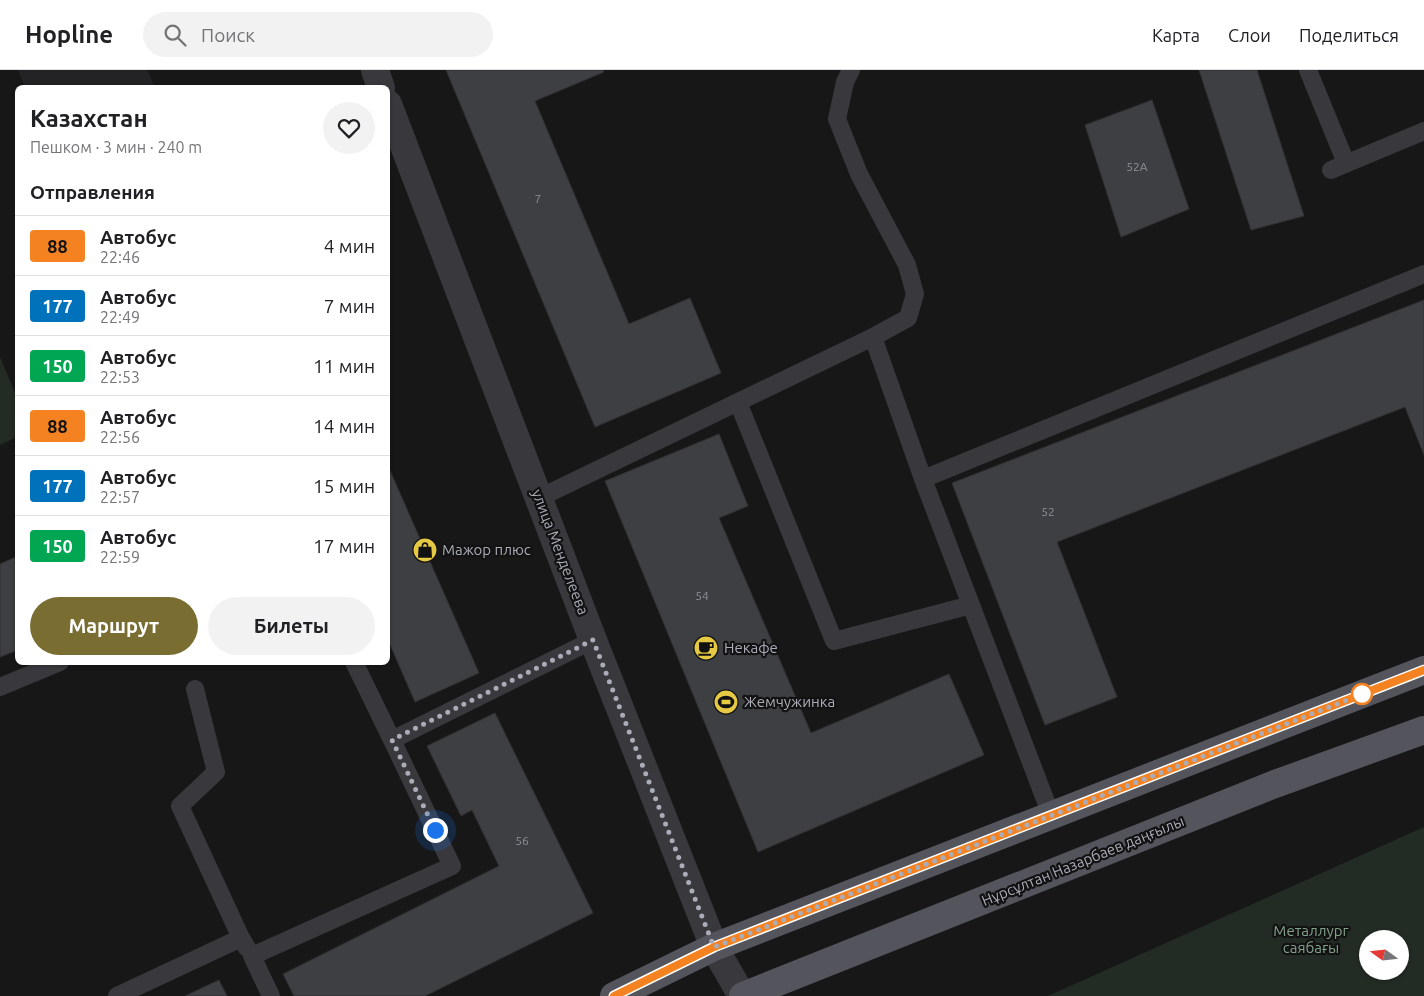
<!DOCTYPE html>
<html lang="ru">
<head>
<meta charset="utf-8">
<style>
	:root { --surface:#fff; --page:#f2f2f2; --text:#202124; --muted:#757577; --line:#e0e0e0; --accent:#796d32 }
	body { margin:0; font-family:Ubuntu,sans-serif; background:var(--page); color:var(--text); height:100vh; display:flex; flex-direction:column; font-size:19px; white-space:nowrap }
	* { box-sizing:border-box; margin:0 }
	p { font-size:16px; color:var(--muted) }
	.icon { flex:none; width:28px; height:28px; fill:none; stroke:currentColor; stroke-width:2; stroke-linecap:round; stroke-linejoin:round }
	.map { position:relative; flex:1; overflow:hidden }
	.side { position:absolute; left:15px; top:15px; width:375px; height:580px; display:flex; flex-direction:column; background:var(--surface); border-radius:8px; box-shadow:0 1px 4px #0004 }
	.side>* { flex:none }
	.badge { padding:0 10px; border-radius:4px; font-size:18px; line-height:32px }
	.needle { width:32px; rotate:285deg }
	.buttons { position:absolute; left:1359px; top:860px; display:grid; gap:10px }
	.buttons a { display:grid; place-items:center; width:50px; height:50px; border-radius:50%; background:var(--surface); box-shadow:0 1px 4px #0004; font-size:25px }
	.you { position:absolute; width:25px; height:25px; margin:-12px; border:4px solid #fff; border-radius:50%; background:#1a73e8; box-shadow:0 0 0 8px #1a73e833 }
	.map>.badge { position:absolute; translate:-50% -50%; box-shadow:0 0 0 2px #fff }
	h2 { padding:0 15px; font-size:19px; line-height:45px }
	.round { display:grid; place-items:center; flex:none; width:52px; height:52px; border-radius:26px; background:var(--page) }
	.summary { display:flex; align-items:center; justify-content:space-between; height:85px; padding:0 15px }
	h1 { font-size:24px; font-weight:700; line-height:38px }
	.button { display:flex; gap:10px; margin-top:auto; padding:10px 15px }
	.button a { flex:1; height:58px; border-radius:30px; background:var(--accent); color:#fff; font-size:20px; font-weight:700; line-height:58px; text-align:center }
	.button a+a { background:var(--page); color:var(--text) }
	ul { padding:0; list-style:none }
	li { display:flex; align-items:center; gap:15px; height:60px; padding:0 15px; border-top:1px solid var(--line) }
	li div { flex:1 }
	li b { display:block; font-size:19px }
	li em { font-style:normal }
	li .badge { min-width:55px; font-weight:700; text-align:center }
	header { display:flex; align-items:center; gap:30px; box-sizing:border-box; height:70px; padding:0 25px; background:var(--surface); border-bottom:1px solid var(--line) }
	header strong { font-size:24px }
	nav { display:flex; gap:28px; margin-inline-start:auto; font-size:18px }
	.search { width:350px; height:45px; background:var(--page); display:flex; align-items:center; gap:12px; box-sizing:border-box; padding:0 18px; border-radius:28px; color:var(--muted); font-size:19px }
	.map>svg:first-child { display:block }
	.built { fill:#232325 }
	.green { fill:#232b25; fill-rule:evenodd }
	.building { fill:#3e3f42; stroke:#313134 }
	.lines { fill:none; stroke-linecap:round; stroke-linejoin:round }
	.service { stroke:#38383d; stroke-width:18 }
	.minor { stroke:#38383d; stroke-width:28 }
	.primary { stroke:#54555c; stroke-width:28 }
	.line-casing { stroke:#fff; stroke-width:11 }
	.line { stroke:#f58220; stroke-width:8 }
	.walk { stroke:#aaacb7; stroke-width:5; stroke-dasharray:0 9 }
	.stop-dot { fill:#fff; stroke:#f58220; stroke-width:2.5 }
	.labels { text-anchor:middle; stroke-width:4.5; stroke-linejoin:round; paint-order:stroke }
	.number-label { font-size:12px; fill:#8f919a }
	.poi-label { font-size:15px; fill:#aaacb7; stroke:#121213; text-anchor:start }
	.street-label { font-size:15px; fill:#aaacb7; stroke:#121213 }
	.park-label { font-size:15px; fill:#82a189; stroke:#121213 }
</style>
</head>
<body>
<header>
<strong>Hopline</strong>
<div class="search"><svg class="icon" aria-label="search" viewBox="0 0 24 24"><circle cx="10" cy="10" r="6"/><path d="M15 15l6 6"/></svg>Поиск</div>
<nav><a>Карта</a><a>Слои</a><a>Поделиться</a></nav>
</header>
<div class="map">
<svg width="1424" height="926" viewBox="0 0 1424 926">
	<rect width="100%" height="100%" fill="#171718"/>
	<!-- built -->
	<path class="built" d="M18,0H147L155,17H25Z"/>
	<!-- green -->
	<path class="green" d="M0,287L17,327V367L0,375Z
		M1424,757V926H1048ZM1368,869H1400V901H1368Z"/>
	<!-- building -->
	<path class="building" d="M446,0H603L604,2L535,31L629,254L690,228L721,303L595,357Z
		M1199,0H1257L1304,146L1251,160Z
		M1152,30L1189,139L1121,167L1085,55Z
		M1424,230V385L1405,337L1057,472L1117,627L1045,655L952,413Z
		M719,364L748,436L719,448L811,663L949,604L984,685L758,782L605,411Z
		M388,396L479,603L415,632L388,570Z
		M18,486V580L0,587V494Z
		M495,643L593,843L425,926H294L283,904L499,796L472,740L461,746L427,676Z
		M219,910L227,926H185Z"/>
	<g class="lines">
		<!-- service -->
		<path class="service" d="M851,0L845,12L837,49L859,104L907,195L915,224L908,248L873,267
			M1308,0L1346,93
			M1331,100L1424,61
			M738,332L834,571L971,535
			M539,428L873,267L923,409
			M354,592L392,670
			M0,617L60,592
			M195,619L216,702L180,736L241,868
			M1051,745L923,409L1424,204
			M117,926L241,868L247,878
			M271,926L252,886L452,796L392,670L593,570"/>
		<!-- minor -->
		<path class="minor" d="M375,0L381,18
			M388,34L593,570L714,877L742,926"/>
		<!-- primary -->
		<path class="primary" d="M614,926L714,877L1424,600
			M743,926L1275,714L1424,660"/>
	</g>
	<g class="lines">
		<defs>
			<path id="line" d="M614,926L714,877L1424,600"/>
		</defs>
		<!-- line casing -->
		<use href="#line" class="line-casing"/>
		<!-- line -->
		<use href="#line" class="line"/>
		<!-- walk -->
		<path class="walk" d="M435,760L392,670L593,570L714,877L1368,622L1362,624"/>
	</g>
	<!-- icons -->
	<defs>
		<symbol id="shop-disc" viewBox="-11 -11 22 22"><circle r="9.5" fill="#e5c943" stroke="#121213"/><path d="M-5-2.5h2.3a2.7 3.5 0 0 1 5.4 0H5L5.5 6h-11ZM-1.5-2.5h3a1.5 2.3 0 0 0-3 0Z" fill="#111"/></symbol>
		<symbol id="cafe-disc" viewBox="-11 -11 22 22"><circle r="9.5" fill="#e5c943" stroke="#121213"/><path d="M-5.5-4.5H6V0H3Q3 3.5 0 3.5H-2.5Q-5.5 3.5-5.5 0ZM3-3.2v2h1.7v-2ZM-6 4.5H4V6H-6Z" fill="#111"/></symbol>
		<symbol id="stadium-disc" viewBox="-11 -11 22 22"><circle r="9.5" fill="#e5c943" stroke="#121213"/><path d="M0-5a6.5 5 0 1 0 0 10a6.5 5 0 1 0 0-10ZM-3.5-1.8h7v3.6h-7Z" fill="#111"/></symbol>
	</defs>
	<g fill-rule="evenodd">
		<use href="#shop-disc" x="411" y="466" width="28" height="28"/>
		<use href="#cafe-disc" x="692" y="564" width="28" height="28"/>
		<use href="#stadium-disc" x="712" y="618" width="28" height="28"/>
	</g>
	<!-- markers -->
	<circle class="stop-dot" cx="1362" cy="624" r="10"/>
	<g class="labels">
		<!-- number labels -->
		<g class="number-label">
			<text x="1137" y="101">52А</text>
			<text x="538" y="133">7</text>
			<text x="1048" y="446">52</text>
			<text x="702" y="530">54</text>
			<text x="522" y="775">56</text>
		</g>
		<!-- poi labels -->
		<g class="poi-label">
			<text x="442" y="485">Мажор плюс</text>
			<text x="724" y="583">Некафе</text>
			<text x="744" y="637">Жемчужинка</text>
		</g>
		<!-- street labels -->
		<g class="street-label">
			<text transform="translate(560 482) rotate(69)" y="5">улица Менделеева</text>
			<text transform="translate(1083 791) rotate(-22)" y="5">Нұрсұлтан Назарбаев даңғылы</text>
		</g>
		<!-- park labels -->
		<g class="park-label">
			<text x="1311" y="866">Металлург<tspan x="1311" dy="17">саябағы</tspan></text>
		</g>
	</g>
</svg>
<div class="buttons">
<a><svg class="needle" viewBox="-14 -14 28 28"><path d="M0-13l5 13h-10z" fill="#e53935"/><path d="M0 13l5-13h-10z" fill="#757577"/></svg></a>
</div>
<div class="you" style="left:435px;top:760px"></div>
<section class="side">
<div class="summary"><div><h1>Казахстан</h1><p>Пешком · 3 мин · 240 m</p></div><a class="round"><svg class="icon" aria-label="heart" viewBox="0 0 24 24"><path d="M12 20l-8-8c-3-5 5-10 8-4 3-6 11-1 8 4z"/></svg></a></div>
<h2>Отправления</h2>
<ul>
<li><span class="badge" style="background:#f58220;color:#111">88</span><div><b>Автобус</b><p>22:46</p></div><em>4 мин</em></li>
<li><span class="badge" style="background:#0072bc;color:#fff">177</span><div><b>Автобус</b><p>22:49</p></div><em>7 мин</em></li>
<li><span class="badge" style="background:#00a651;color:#fff">150</span><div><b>Автобус</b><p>22:53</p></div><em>11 мин</em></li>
<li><span class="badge" style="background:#f58220;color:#111">88</span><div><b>Автобус</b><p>22:56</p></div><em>14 мин</em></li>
<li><span class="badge" style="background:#0072bc;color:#fff">177</span><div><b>Автобус</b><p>22:57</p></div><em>15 мин</em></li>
<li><span class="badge" style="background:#00a651;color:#fff">150</span><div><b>Автобус</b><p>22:59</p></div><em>17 мин</em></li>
</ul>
<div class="button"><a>Маршрут</a><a>Билеты</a></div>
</section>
</div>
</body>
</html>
